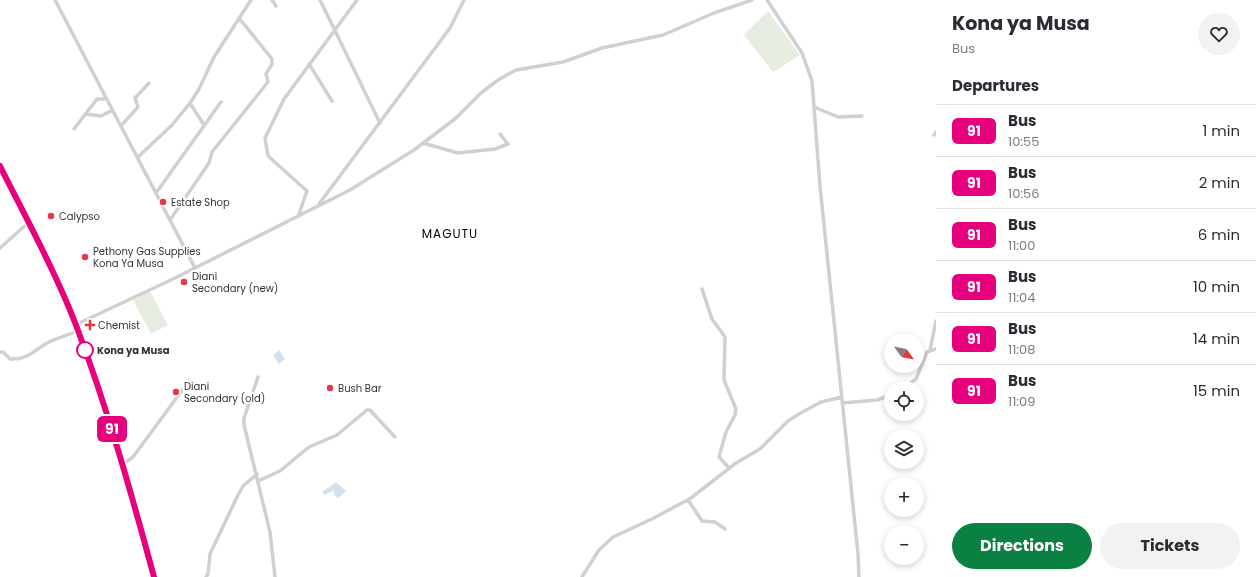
<!DOCTYPE html>
<html lang="en">
<head>
<meta charset="utf-8">
<style>
	:root { --surface:#fff; --page:#f2f2f3; --text:#2b2b33; --muted:#7c7c81; --line:#e1e1e2; --accent:#0b8043 }
	body { margin:0; font-family:Poppins,sans-serif; background:var(--page); color:var(--text); height:100vh; display:flex; flex-direction:column; font-size:15px; white-space:nowrap }
	* { box-sizing:border-box; margin:0 }
	p { font-size:13px; color:var(--muted) }
	.icon { flex:none; width:22px; height:22px; fill:none; stroke:currentColor; stroke-width:2; stroke-linecap:round; stroke-linejoin:round }
	.map { position:relative; flex:1; overflow:hidden }
	.panel { display:flex; flex-direction:column; background:var(--surface); width:320px }
	.panel>* { flex:none }
	.badge { padding:0 8px; border-radius:6px; font-size:14px; line-height:26px }
	.needle { width:26px; rotate:123deg }
	.controls { position:absolute; left:884px; top:333px; display:grid; gap:8px }
	.controls a { display:grid; place-items:center; width:40px; height:40px; border-radius:50%; background:var(--surface); box-shadow:0 2px 6px #0003; font-size:20px }
	.map>.badge { position:absolute; translate:-50% -50%; box-shadow:0 0 0 2px #fff }
	h2 { padding:0 16px; font-size:15px; line-height:36px }
	.round { display:grid; place-items:center; flex:none; width:42px; height:42px; border-radius:21px; background:var(--page) }
	.head { display:flex; align-items:center; justify-content:space-between; height:68px; padding:0 16px }
	h1 { font-size:19px; font-weight:700; line-height:30px }
	.button { display:flex; gap:8px; margin-top:auto; padding:8px 16px }
	.button a { flex:1; height:46px; border-radius:24px; background:var(--accent); color:#fff; font-size:16px; font-weight:700; line-height:46px; text-align:center }
	.button a+a { background:var(--page); color:var(--text) }
	ul { padding:0; list-style:none }
	li { display:flex; align-items:center; gap:12px; height:52px; padding:0 16px; border-top:1px solid var(--line) }
	li div { flex:1 }
	li b { display:block; font-size:15px }
	li em { font-style:normal }
	li .badge { min-width:44px; font-weight:700; text-align:center }
	main { display:flex; flex:1; min-height:0 }
	.map>svg:first-child { display:block }
	.green { fill:#e6ecdf }
	.water { fill:#cfe2ee }
	.lines { fill:none; stroke-linecap:round; stroke-linejoin:round }
	.minor { stroke:#d0d0d0; stroke-width:3.5 }
	.highway { stroke:#9a9a9a; stroke-width:5.5 }
	.line-casing { stroke:#fff; stroke-width:9 }
	.line { stroke:#e6007e; stroke-width:6 }
	.poi-dot { fill:#e63946; stroke:#fff; stroke-width:1.5 }
	.stop-dot { fill:#fff; stroke:#e6007e; stroke-width:2 }
	.labels { text-anchor:middle; stroke-width:4; stroke-linejoin:round; paint-order:stroke }
	.poi-label { font-size:10px; fill:#333; stroke:#fff; text-anchor:start }
	.stop-label { font-size:10px; font-weight:bold; fill:#333; stroke:#fff; text-anchor:start }
	.quarter-label { font-size:12px; letter-spacing:1px; fill:#000; stroke:#fff }
</style>
</head>
<body>
<main>
<div class="map">
<svg width="936" height="577" viewBox="0 0 936 577">
	<rect width="100%" height="100%" fill="#fff"/>
	<!-- green -->
	<path class="green" d="M768,11L800,55L773,72L744,35Z
		M150,291L168,325L151,334L133,300Z"/>
	<!-- water -->
	<path class="water" d="M279,350L285,359L279,364L273,355Z
		M336,482L346,491L338,498L334,495V490L325,495L322,492Z"/>
	<g class="lines">
		<!-- minor -->
		<path class="minor" d="M55,0L195,268
			M272,0L276,6
			M320,0L380,123
			M767,0L802,53L812,81L820,186L858,554L859,577
			M309,64L332,101
			M190,103L204,125
			M814,107L838,117L862,116
			M86,114L101,116L113,110
			M121,126L138,107L135,98L149,83
			M74,129L97,99H107
			M934,135L936,132
			M423,143L458,153L495,149L508,144L500,134
			M138,157L172,125L190,103L199,89L214,57L251,0
			M156,193L221,102
			M319,204L450,28L464,0
			M299,214L307,191L268,156L265,138L284,99L357,0
			M170,220L209,163L212,152L268,82L266,74L272,64V59L239,18
			M0,248L28,223
			M702,289L712,319L725,337L724,380L736,409L735,415L726,432L719,457L729,468
			M75,325L171,280L350,190L414,150L456,118L481,93L498,80L516,70L563,62L602,48L663,35L714,13L752,0
			M930,350L936,321
			M0,352H3L10,359C28,360 34,350 49,342C58,338 68,335 78,331
			M258,377L244,418V425L270,532L275,577
			M903,388L916,379L927,352L936,349
			M842,403L877,400L891,395
			M122,465L133,457L189,381
			M258,481L280,471L309,447L337,435L367,410H370L395,437
			M688,500L702,521L715,522L725,529
			M206,577L208,574L210,554L237,497L243,486L257,474
			M582,577L599,550L613,537L654,518L691,498L736,463L760,449L788,421L799,414L821,402L842,397"/>
		<!-- highway -->
		<path class="highway" d="M0,166C26,218 55,270 76,325C107,407 130,492 155,577"/>
	</g>
	<g class="lines">
		<defs>
			<path id="line" d="M0,166C26,218 55,271 76,325C107,407 131,492 154,577"/>
		</defs>
		<!-- line casing -->
		<use href="#line" class="line-casing"/>
		<!-- line -->
		<use href="#line" class="line"/>
	</g>
	<!-- markers -->
	<g class="poi-dot">
		<circle cx="163" cy="202" r="4"/>
		<circle cx="51" cy="216" r="4"/>
		<circle cx="85" cy="257" r="4"/>
		<circle cx="184" cy="282" r="4"/>
		<path d="M88 319h4v4h4v4h-4v4h-4v-4h-4v-4h4z"/>
		<circle cx="330" cy="388" r="4"/>
		<circle cx="176" cy="392" r="4"/>
	</g>
	<circle class="stop-dot" cx="85" cy="350" r="8"/>
	<g class="labels">
		<!-- poi labels -->
		<g class="poi-label">
			<text x="171" y="206">Estate Shop</text>
			<text x="59" y="220">Calypso</text>
			<text x="93" y="255">Pethony Gas Supplies<tspan x="93" dy="12">Kona Ya Musa</tspan></text>
			<text x="192" y="280">Diani<tspan x="192" dy="12">Secondary (new)</tspan></text>
			<text x="98" y="329">Chemist</text>
			<text x="184" y="390">Diani<tspan x="184" dy="12">Secondary (old)</tspan></text>
			<text x="338" y="392">Bush Bar</text>
		</g>
		<!-- stop labels -->
		<g class="stop-label">
			<text x="97" y="354">Kona ya Musa</text>
		</g>
		<!-- quarter labels -->
		<g class="quarter-label">
			<text x="450" y="238">MAGUTU</text>
		</g>
	</g>
</svg>
<div class="controls">
<a><svg class="needle" viewBox="-14 -14 28 28"><path d="M0-13l5 13h-10z" fill="#e53935"/><path d="M0 13l5-13h-10z" fill="#7c7c81"/></svg></a>
<a><svg class="icon" aria-label="locate" viewBox="0 0 24 24"><circle cx="12" cy="12" r="6"/><path d="M12 2v4M12 18v4M2 12h4M18 12h4"/></svg></a>
<a><svg class="icon" aria-label="layers" viewBox="0 0 24 24"><path d="M12 4l9 5-9 5-9-5zM3 14l9 5 9-5"/></svg></a>
<a>+</a>
<a>−</a>
</div>
<b class="badge" style="left:112px;top:429px;background:#e6007e;color:#fff">91</b>
</div>
<section class="panel">
<div class="head"><div><h1>Kona ya Musa</h1><p>Bus</p></div><a class="round"><svg class="icon" aria-label="heart" viewBox="0 0 24 24"><path d="M12 20l-8-8c-3-5 5-10 8-4 3-6 11-1 8 4z"/></svg></a></div>
<h2>Departures</h2>
<ul>
<li><span class="badge" style="background:#e6007e;color:#fff">91</span><div><b>Bus</b><p>10:55</p></div><em>1 min</em></li>
<li><span class="badge" style="background:#e6007e;color:#fff">91</span><div><b>Bus</b><p>10:56</p></div><em>2 min</em></li>
<li><span class="badge" style="background:#e6007e;color:#fff">91</span><div><b>Bus</b><p>11:00</p></div><em>6 min</em></li>
<li><span class="badge" style="background:#e6007e;color:#fff">91</span><div><b>Bus</b><p>11:04</p></div><em>10 min</em></li>
<li><span class="badge" style="background:#e6007e;color:#fff">91</span><div><b>Bus</b><p>11:08</p></div><em>14 min</em></li>
<li><span class="badge" style="background:#e6007e;color:#fff">91</span><div><b>Bus</b><p>11:09</p></div><em>15 min</em></li>
</ul>
<div class="button"><a>Directions</a><a>Tickets</a></div>
</section>
</main>
</body>
</html>
